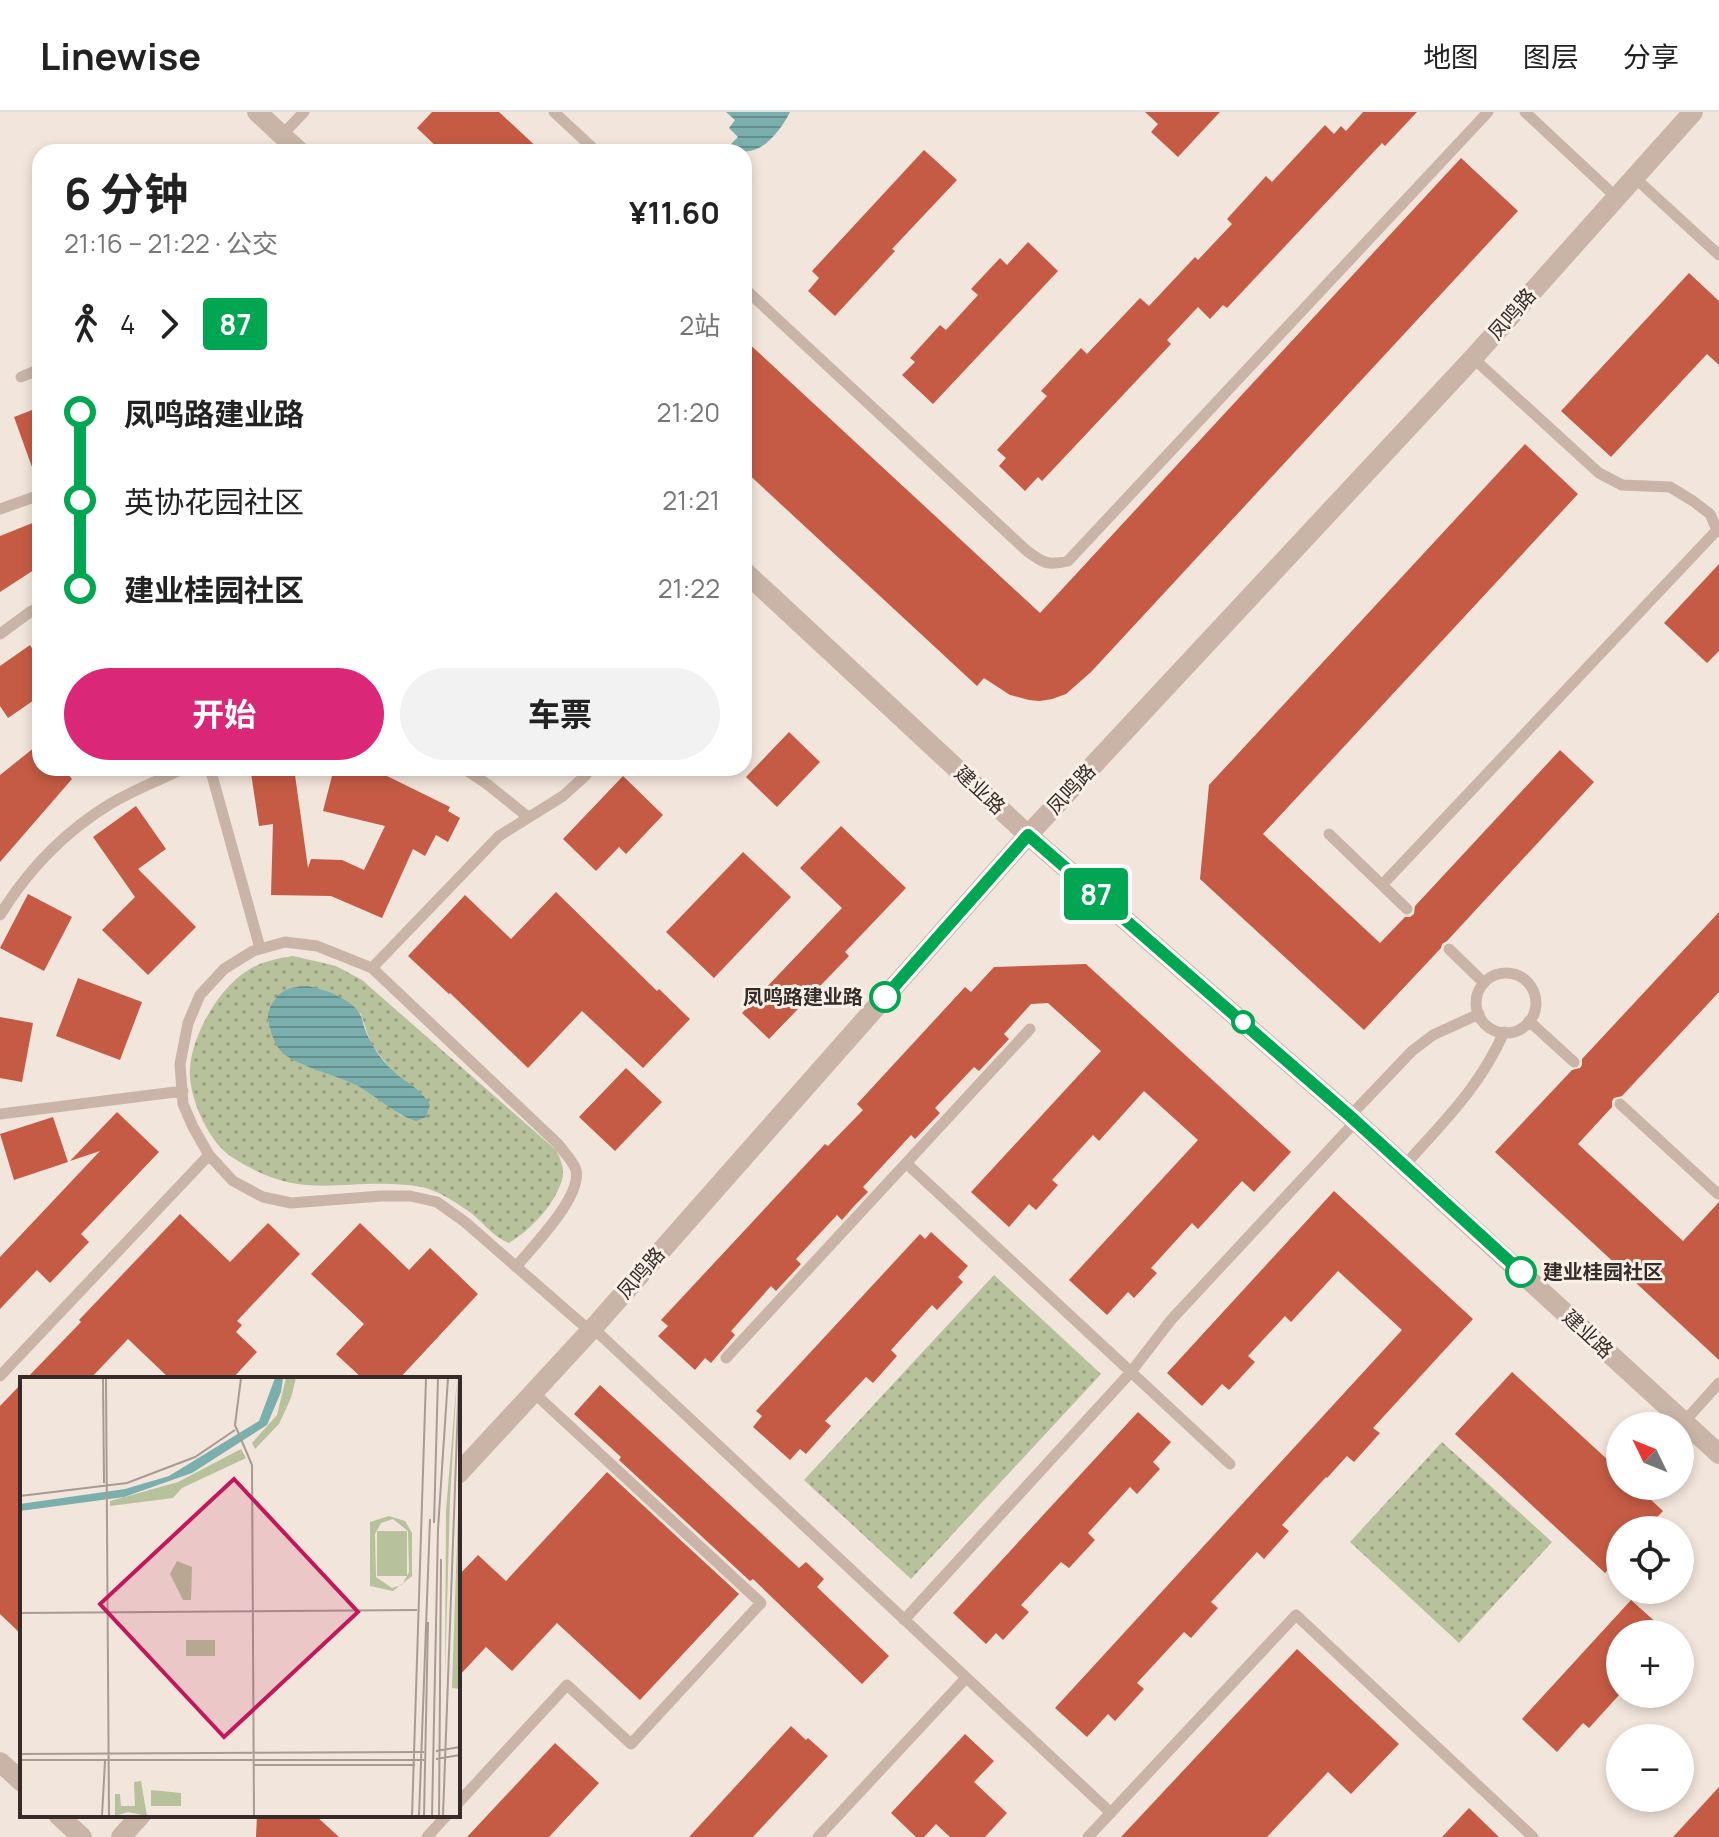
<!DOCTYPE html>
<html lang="zh">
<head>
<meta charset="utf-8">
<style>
	:root { --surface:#fff; --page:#f2f2f2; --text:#222; --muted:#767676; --line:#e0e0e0; --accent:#db2777 }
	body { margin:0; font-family:Manrope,"Noto Sans SC",sans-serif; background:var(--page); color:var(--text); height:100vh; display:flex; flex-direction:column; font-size:30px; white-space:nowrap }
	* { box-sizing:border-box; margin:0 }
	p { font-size:26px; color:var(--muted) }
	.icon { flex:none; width:44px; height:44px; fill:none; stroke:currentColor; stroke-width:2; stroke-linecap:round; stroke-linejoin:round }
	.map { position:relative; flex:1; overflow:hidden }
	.drawer { position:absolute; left:32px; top:32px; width:720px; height:632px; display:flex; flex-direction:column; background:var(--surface); border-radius:24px; box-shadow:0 4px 12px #0003 }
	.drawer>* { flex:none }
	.badge { padding:0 16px; border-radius:6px; font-size:28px; line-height:52px }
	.needle { width:52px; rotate:313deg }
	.fabs { position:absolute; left:1606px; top:1300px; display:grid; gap:16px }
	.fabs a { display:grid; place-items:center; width:88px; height:88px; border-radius:50%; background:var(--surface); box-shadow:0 4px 12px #0003; font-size:40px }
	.map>.badge { position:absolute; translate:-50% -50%; box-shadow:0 0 0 4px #fff }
	.legs { display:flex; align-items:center; gap:12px; height:88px; padding:0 32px; font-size:26px }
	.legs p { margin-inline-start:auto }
	.overview { display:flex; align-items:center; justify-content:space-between; height:136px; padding:0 32px }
	h1 { font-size:44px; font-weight:700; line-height:60px }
	.cta { display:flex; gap:16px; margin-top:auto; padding:16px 32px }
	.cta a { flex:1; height:92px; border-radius:48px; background:var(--accent); color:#fff; font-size:32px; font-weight:700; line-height:92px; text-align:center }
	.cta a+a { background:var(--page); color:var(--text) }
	ul { padding:0 32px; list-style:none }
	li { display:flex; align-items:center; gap:28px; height:88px; font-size:30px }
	li i { display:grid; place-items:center; width:12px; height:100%; margin:0 10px; background:currentColor }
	li i::after { content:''; width:20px; height:20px; margin:-10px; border:6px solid; border-radius:50%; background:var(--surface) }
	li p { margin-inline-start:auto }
	li:first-child i { background:linear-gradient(#0000 50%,currentColor 0) }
	li:last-child i { background:linear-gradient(currentColor 50%,#0000 0) }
	header { display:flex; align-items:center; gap:48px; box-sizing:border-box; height:112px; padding:0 40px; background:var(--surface); border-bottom:2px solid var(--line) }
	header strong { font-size:38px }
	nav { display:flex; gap:44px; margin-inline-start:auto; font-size:28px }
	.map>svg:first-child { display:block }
	.grass { fill:url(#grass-dots); fill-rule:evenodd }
	.water { fill:url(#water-rules) }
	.building { fill:#c55b45 }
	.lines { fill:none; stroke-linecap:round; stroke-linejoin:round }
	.service { stroke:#cab4a7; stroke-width:11 }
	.minor { stroke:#cab4a7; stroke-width:20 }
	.tertiary { stroke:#cab4a7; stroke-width:20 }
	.line-1-casing { stroke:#fff; stroke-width:18 }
	.line-1 { stroke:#00a651; stroke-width:12 }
	.stop-1-dot { fill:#fff; stroke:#00a651; stroke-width:4 }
	.labels { text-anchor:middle; stroke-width:6; stroke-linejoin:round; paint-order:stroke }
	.street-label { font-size:20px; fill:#362b28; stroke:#f9f0e7 }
	.stop-label { font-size:20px; font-weight:bold; fill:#362b28; stroke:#f9f0e7; text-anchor:end }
	.inset-road { fill:none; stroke:#a79b93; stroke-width:2 }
	.view { fill:#c2185b; fill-opacity:0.15; stroke:#c2185b; stroke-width:4 }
	.inset-edge { fill:none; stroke:#362b28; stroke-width:4 }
</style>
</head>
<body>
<header>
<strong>Linewise</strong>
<nav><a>地图</a><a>图层</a><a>分享</a></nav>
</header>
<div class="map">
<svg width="1719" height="1725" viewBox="0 0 1719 1725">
	<defs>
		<pattern id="grass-dots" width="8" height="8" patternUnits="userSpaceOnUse" patternTransform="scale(2)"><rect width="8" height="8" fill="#b7c19b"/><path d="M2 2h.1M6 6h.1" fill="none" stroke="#969d7e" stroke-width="1.8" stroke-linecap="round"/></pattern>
		<pattern id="water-rules" width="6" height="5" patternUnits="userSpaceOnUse" patternTransform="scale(2)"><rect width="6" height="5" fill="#7aafad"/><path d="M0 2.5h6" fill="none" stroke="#658f8d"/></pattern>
	</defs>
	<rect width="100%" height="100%" fill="#f2e5db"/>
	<!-- grass -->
	<path class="grass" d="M293,844L336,854L362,868L556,1038C561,1048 565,1057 562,1068C554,1094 531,1117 509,1131C492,1124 485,1112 471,1101C460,1093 446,1084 434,1079C421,1073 406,1073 392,1072C337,1070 302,1084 249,1055C241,1051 231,1045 224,1039C205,1021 188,982 190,956C192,923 219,876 247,859C262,849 276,847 293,844ZM340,885L361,902L371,932L392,959L406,969L402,1004L373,982L351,970L299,951Z
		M994,1163L1101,1262L911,1467L804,1368Z
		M1442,1330L1552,1430L1459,1531L1350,1430Z"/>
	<!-- water -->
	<path class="water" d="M726,0H790C782,16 763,43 742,39C737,38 734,36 729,34L738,25L729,16L735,8Z
		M307,874C325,877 354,888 361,904C363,908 363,913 365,917C370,931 378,943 388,954C403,970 419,974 430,993L426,1005L416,1009C394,1002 378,985 358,974C338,963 293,954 280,938C275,932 272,924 270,916C267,907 267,900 272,892C281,877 290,875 307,874Z"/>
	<!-- building -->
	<path class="building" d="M432,0H499L542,40H442L417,16Z
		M1145,0H1220L1178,45L1151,20L1158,12Z
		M1363,0H1417L1385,34L1382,31L1227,196L1223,193L1210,207L1198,195L1167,228L1171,232L1042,369L1038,365L1025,379L999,354L1006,346L997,338L1047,284L1041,279L1081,236L1087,242L1140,186L1149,194L1195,145L1198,148L1232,112L1227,107L1266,64L1272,70L1325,13L1334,22L1341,14L1346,19Z
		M924,38L957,68L892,137L895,139L835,204L808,179L819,166L812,159Z
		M1461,46L1518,99L1091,560L1066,582L1052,587L1040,589L1029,588L1010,583L984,566L977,574L744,358V227L1040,501Z
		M1028,130L1058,159L933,292L902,263L915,250L910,246L940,213L946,218L978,183L971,177L1000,146L1007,153Z
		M1689,161L1719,189V253L1707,242L1611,345L1561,299Z
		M40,295V369H37L14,305Z
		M1525,332L1578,382L1263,722L1380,831L1405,805H1410L1414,802L1415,794L1560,638L1594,670L1447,829L1442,832L1441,836L1364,918L1200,767L1209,673Z
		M40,408V454L0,480V424Z
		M1719,452V539L1707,551L1664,511Z
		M30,533L40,549V584L8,606L0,594V554Z
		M789,620L820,650L777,695L746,665Z
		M40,631V656H63L72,667L0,750V663Z
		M283,656H294L308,756L311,747L342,748L364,758L385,714L323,699L334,656H366L387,661V664L450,695L448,699L460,706L448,730L436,723L425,744L413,737L382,806L331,784L271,783L273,712L259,714L251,661Z
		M623,664L663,703L626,742L619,735L596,759L563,727Z
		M136,694L166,737L138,757L196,815L148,863L102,818L135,785L93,725Z
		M841,714L906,776L845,840L849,844L769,927L742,901L842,796L800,756Z
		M743,740L791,785L714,866L666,820Z
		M556,780L657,879L659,877L690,907L643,956L582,899L528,956L450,881L449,882L408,844L465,783L511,827Z
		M28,782L72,805L44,859L0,836Z
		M1719,800V880L1622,984L1614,986L1612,989V995L1578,1032L1683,1129L1719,1090V1248L1495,1040L1572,958L1580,956L1582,953V947Z
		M1086,852L1291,1040L1254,1080L1242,1069L1198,1117L1192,1111L1151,1156L1157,1161L1134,1186L1128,1180L1107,1203L1069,1168L1198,1028L1144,979L1099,1029L1093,1023L1052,1068L1058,1073L1036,1098L1029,1092L1009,1115L971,1080L1101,939L1048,891L1031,892L1004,922L1009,927L979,959L974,955L935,996L940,1001L915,1027L911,1023L863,1075L868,1080L855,1093L842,1108L837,1103L796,1147L801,1152L776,1179L771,1174L731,1219L735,1223L711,1251L705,1246L695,1258L658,1224L668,1214L661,1208L825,1032L828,1034L863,998L857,992L965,875L971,880L994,855Z
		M78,866L142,890L120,948L56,924Z
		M0,905L33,911L22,970L0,966Z
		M626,956L662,990L615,1039L579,1005Z
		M117,1000L159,1040L81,1122L89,1130L50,1171L37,1158L0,1197V1145L100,1039L70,1049Z
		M53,1005L68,1050L14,1068L0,1022Z
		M1334,1079L1473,1207L1373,1316L1380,1321L1354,1350L1347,1344L1327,1366L1326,1365L1282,1413L1289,1419L1264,1447L1257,1440L1211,1490L1218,1496L1191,1526L1184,1520L1137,1571L1144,1577L1115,1609L1108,1602L1087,1625L1055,1596L1402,1218L1338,1159L1291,1210L1285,1204L1248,1244L1255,1250L1229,1278L1222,1272L1202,1294L1167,1261Z
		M180,1102L230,1150L268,1111L300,1142L237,1209L242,1213L236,1220L257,1240L232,1267H170L128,1227L90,1267H26L81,1210L79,1208Z
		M360,1111L409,1158L430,1136L478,1182L399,1267H363L336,1242L364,1212L311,1162Z
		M931,1120L968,1154L958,1165L963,1170L937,1198L932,1193L891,1238L897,1244L873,1271L866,1265L825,1309L831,1314L806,1342L800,1337L790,1348L753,1315L762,1304L756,1299L920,1122L925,1127Z
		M1512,1260L1620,1359V1374H1636L1663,1399L1645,1418H1620V1445L1605,1461L1455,1322Z
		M22,1271V1523L0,1502V1294Z
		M600,1273L799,1456L806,1450L824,1467L817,1475L889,1544L862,1572L753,1467L750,1469L619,1348L621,1345L574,1302Z
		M1138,1300L1171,1330L1153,1350L1160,1357L1137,1382L1130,1375L1088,1421L1095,1428L1069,1456L1061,1450L1021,1493L1029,1500L1003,1528L996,1521L986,1532L953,1501Z
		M607,1360L739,1482L640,1588L557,1511L512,1559L486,1535L458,1565V1464L478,1443L506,1469Z
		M1631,1488L1669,1522H1620V1582L1589,1616L1583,1611L1557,1640L1522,1607Z
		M1297,1537L1399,1632L1351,1682L1328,1660L1267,1725H1121Z
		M791,1614L806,1628L808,1626L828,1644L753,1725H689Z
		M965,1622L994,1649L974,1670L1007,1701L985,1725H950L936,1712L924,1725H916L891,1701Z
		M555,1631L599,1671L549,1725H467Z
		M1719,1675V1725H1673Z
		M1469,1696L1499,1725H1442Z
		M257,1703H315L339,1725H256Z"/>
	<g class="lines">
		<!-- service -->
		<path class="service" d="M554,0L597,40
			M1525,0L1616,85
			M282,23L304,0
			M1634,65L1719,143
			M744,176L1027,439C1043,451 1048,454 1068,449L1488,0
			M21,265L40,257
			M0,397L40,383
			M0,522L30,500L40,495
			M210,656L260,836
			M463,656L487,672L528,705
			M1329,722L1407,797
			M1382,773L1717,418L1710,402L1693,389L1670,375L1622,373L1599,361L1473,246
			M0,803C28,758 64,720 110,692C133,678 160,668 184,656
			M1449,837L1484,871
			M372,856L499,724L563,684L585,664L591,656
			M1476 891a30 30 0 1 1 60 0a30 30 0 1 1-60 0Z
			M1529,909L1574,950
			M1620,992L1718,1082
			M0,1002L183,979
			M1350,1004L1412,939L1433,923L1479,902
			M906,1051L1230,1352
			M1405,1053C1444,1009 1480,975 1504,920
			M516,1155C533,1134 582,1085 576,1058C573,1049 563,1039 558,1032L372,856L317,834L285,830L253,839L224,857L200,883L188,911L180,952L183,992L193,1015L209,1043L233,1069L263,1085L291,1091L381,1084H410L437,1090L465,1110L590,1219
			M593,1216L1111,1701
			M726,1246L1030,917
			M0,1264L209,1043
			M1684,1310L1719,1271
			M904,1508L1131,1260L1171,1208L1356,1009
			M458,1691L567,1573L631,1632L761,1491L533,1280
			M427,1725L447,1703
			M818,1725L966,1566
			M1088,1725L1296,1503L1533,1725"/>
		<!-- minor -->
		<path class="minor" d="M257,0L300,40
			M744,459L1028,723L1350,1004L1719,1342
			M458,1362L593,1216L1028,723L1473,246L1693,0
			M121,1725L141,1703"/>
		<!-- tertiary -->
		<path class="tertiary" d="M0,1650L22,1670
			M58,1703L82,1725"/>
	</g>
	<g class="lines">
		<defs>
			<path id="line-1" d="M885,885L1028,723L1350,1004L1521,1160"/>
		</defs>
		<!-- line-1 casing -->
		<use href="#line-1" class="line-1-casing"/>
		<!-- line-1 -->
		<use href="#line-1" class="line-1"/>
	</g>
	<!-- markers -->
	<g class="stop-1-dot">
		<circle cx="885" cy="885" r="14"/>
		<circle cx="1243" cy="910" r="10"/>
		<circle cx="1521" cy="1160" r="14"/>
	</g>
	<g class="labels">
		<!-- street labels -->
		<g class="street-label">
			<text transform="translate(1512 202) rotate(-49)" y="7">凤鸣路</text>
			<text transform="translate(1071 677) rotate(-47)" y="7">凤鸣路</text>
			<text transform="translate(980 678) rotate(43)" y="7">建业路</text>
			<text transform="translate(641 1161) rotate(-49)" y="7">凤鸣路</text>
			<text transform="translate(1588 1222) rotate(43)" y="7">建业路</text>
		</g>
		<!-- stop labels -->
		<g class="stop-label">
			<text x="863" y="892">凤鸣路建业路</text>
			<text x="1543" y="1167" text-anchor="start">建业桂园社区</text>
		</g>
	</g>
	<!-- overview -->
	<g transform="translate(20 1265)">
		<rect width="440" height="440" fill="#f2e5db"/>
		<path d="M437,1L430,124L425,301L426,134ZM157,184L172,190L171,223H163L150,197ZM166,263H195V279H166ZM121,404L127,439L108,435L95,439V417H100L101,429H115L114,405ZM131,413L161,416V429H131Z" fill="#b7c19b"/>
		<path d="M266,1H276L271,21L259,47L235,72L232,66L257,38ZM221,72L226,81L162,111L153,121L90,129V124L158,105ZM440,77V312L432,311ZM369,139L385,144L392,156V199L373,214L350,209V145ZM373,142L388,154L389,195L382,208L372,211L356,200L355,157L361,146ZM357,154H387V199H357Z" fill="#b7c19b" fill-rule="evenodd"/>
		<path d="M255,1H263L261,15L247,48L172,96L104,120L0,134V127L105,112L149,99L239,44Z" fill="#7aafad"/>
		<path class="inset-road" d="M83,1L84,106M86,1L89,439M221,1L215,48L232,88L234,439M0,119L107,106L175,80L215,53M414,146L418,1M0,236L397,233M416,374L440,370M0,377L404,375M416,382L440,378M0,383H404M234,388H395M82,439L85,384M392,439L406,1M399,439L410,142M404,439L408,245M412,439L418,152L428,1M419,439L421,182M423,439L439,1"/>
		<path class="view" d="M214,102L338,235L204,360L80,227Z"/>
		<rect width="440" height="440" class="inset-edge"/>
	</g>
</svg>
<div class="fabs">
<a><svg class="needle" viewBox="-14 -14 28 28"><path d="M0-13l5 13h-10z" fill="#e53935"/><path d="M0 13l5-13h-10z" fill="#767676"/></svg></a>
<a><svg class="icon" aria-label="locate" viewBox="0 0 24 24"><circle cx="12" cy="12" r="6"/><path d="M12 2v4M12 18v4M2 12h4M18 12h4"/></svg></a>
<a>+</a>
<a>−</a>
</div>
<b class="badge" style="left:1096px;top:782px;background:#00a651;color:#fff">87</b>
<section class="drawer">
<div class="overview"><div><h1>6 分钟</h1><p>21:16 – 21:22 · 公交</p></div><b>¥11.60</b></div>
<div class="legs"><svg class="icon" aria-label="walk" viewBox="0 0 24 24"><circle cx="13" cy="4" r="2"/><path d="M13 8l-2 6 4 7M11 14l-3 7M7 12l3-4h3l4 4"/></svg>4<svg class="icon" aria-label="forward" viewBox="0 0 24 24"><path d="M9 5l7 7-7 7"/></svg><b class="badge" style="background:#00a651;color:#fff">87</b><p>2站</p></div>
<ul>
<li><i style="color:#00a651"></i><b>凤鸣路建业路</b><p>21:20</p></li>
<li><i style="color:#00a651"></i><span>英协花园社区</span><p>21:21</p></li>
<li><i style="color:#00a651"></i><b>建业桂园社区</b><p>21:22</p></li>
</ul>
<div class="cta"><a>开始</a><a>车票</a></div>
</section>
</div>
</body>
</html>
